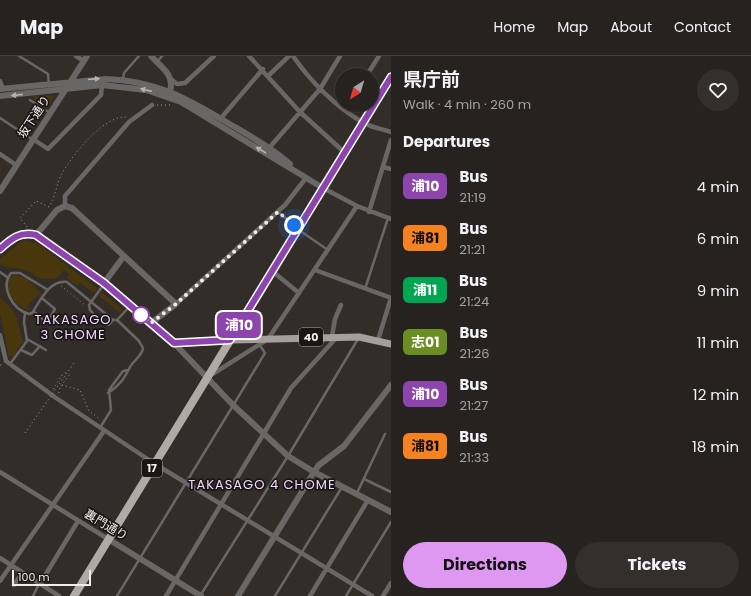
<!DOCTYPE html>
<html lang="en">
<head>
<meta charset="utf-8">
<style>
	:root { --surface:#262220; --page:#322f2d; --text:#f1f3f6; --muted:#a4a4a5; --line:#423f3e; --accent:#de98f2 }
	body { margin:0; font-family:Poppins,"Noto Sans JP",sans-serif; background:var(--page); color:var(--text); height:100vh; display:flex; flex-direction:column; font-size:15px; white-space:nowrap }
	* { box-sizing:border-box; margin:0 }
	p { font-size:13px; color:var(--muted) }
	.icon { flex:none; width:22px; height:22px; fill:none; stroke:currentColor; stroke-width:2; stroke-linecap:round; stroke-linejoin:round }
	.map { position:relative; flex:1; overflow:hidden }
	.sheet { display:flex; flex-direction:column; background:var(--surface); width:360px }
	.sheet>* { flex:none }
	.badge { padding:0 8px; border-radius:6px; font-size:14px; line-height:26px }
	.needle { width:26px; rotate:217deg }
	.controls { position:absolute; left:335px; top:12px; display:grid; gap:8px }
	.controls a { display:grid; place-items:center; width:44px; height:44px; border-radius:50%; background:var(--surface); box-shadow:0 1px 3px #0004,0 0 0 1px var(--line); font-size:20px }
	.scale { position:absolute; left:12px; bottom:10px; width:79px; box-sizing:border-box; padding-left:4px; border:2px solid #f2edeb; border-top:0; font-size:11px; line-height:14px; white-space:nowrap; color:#f2edeb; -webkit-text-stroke:3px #191615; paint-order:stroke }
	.you { position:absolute; width:20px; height:20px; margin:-10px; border:3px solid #fff; border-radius:50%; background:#1a73e8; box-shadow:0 0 0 6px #1a73e833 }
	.map>.badge { position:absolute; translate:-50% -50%; box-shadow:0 0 0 2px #fff }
	h2 { padding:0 12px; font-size:15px; line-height:36px }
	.round { display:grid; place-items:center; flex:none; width:42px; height:42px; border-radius:21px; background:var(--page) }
	.summary { display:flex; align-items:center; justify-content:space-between; height:68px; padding:0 12px }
	h1 { font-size:19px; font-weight:700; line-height:30px }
	.primary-button { display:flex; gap:8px; margin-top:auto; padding:8px 12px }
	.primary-button a { flex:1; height:46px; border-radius:24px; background:var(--accent); color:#111; font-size:16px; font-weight:700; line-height:46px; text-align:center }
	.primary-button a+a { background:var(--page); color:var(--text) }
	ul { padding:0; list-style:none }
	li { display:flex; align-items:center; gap:12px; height:52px; padding:0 12px }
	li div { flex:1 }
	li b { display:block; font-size:15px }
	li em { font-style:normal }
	li .badge { min-width:44px; font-weight:700; text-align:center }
	header { display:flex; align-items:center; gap:24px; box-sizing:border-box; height:56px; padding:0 20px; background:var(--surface); border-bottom:1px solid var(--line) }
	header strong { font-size:19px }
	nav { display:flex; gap:22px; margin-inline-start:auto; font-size:14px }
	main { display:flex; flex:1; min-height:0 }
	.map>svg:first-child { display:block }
	.green { fill:#48360d }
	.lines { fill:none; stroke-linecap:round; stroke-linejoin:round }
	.path { stroke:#9a9592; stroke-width:1; stroke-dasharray:1 3; stroke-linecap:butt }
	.service { stroke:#696765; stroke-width:2.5 }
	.minor { stroke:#696765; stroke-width:4.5 }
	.tertiary { stroke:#696765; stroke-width:6 }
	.primary { stroke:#a49f9a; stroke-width:7 }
	.trunk { stroke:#b0aaa4; stroke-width:8 }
	.path-bridge { stroke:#9a9592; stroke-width:1; stroke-dasharray:1 3; stroke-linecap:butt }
	.oneway { fill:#b4b1af }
	.line-casing { stroke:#fff; stroke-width:9 }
	.line { stroke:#8e44ad; stroke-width:6 }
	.walk { stroke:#f2edeb; stroke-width:4; stroke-dasharray:0 7.2 }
	.stop-dot { fill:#fff; stroke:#8e44ad; stroke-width:2 }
	.labels { text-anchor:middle; stroke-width:3.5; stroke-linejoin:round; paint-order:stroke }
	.shield { fill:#191615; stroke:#b1acab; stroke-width:1 }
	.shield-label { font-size:11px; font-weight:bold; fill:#f2edeb }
	.street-label { font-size:12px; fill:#f2edeb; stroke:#191615 }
	.neighbourhood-label { font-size:13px; letter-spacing:1px; fill:#f4d7fd; stroke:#191615 }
</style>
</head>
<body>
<header>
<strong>Map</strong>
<nav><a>Home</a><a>Map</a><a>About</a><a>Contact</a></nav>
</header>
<main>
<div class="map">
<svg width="391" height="540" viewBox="0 0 391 540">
	<rect width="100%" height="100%" fill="#332d2a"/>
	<!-- green -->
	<path class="green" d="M55,39L47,52L32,41Z
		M23,184L37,187L97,232L94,237L80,227L77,230L67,222L69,218L64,214L57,222C33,226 39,218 21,213C12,211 8,214 0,208V203Z
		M13,219L26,222L41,237V240L38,238L27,251L31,254L29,255L15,246L6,237L5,226Z
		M102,236L123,254L120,257L99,240Z
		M0,241L15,257L23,285L13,301L9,300L0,258Z"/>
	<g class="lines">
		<!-- path -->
		<path class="path" d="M157,49H171
			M27,171L20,162L36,145L49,151C56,139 56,130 61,119C71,101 103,59 127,61
			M61,230L85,249
			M0,309H1
			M62,329L80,334L89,355L100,363
			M53,333L63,318L68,315
			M59,337L60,331L71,317"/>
		<!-- service -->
		<path class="service" d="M19,0L48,18L49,28
			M157,6L162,0
			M123,23L124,17L139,0
			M30,44L50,57
			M0,62L32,83
			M278,156L298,172
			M299,174L328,194
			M0,216L7,221
			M104,228L89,249L90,254L101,266L109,269L113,264
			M365,233L388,162
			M48,234L20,217H11C0,231 12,253 29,258L32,257C40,245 50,223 67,226L113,264H117L130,250
			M33,255L45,265L49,263L55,253L43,243
			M27,283L46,294
			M21,294L32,299L40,290
			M10,308L27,285L24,266L25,257
			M108,337C119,330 124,323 129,313C132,305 142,301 143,292L139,285L117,264
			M100,372L111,354L109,334L123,315L128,314
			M364,423L391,436
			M357,437L385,378
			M33,540L39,528
			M117,540L265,297L259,288
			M200,540L288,400L358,283
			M275,540L342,431
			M346,540L391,466"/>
		<!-- minor -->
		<path class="minor" d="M76,0L84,5
			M249,0L300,56L344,96
			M293,0C310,25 335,50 362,66C370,71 382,73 391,76
			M367,19L379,0
			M268,20L289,0
			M172,24L177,28L185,27L214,0
			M0,25L3,33
			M221,62L263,13
			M33,83L48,93L101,39L102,29
			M270,91L320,33L340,0
			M0,98L16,109
			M383,111L391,113
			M323,132L357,150L391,163
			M65,150V140L129,66L152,49
			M369,156L391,84
			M315,214L391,242
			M272,215L299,237
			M176,248L285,149L306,122
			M0,279L6,305L56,342L155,408L372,540
			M332,280L335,263L341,249
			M378,284L391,242
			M211,319L268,283L357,150
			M0,416L108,483
			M0,502L59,540
			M0,525L104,375
			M40,528L78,465
			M14,529L22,517
			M166,540L291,332L336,282
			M310,540L368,444
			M383,540L391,527"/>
		<!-- tertiary -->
		<path class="tertiary" d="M151,0C161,11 175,19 170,35
			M0,33L106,23C157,25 186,42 228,67C250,80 270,91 290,108
			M0,40L102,29L146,34L181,46L323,132
			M0,135L87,0
			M36,179L57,154L65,150L72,152L176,248L151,267
			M104,227L124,200
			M174,287L233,349L288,400L314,416L391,456
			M108,483L201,540
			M238,540L314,416L319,409L344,390L391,329"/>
		<!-- primary -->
		<path class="primary" d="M230,284L359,281L391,288"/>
		<!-- trunk -->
		<path class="trunk" d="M0,193C11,183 20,175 36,179L104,227L174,287L230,284
			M74,540L391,21"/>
		<!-- path-bridge -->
		<path class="path-bridge" d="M25,377L74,307"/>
	</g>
	<!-- one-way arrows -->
	<defs><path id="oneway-solid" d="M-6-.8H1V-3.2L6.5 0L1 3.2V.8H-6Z"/></defs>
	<g class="oneway">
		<use href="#oneway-solid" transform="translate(94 23) rotate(-5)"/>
		<use href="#oneway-solid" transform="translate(146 34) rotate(-167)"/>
		<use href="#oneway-solid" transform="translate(17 39) rotate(174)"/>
		<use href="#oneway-solid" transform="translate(261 94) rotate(-149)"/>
	</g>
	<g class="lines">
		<defs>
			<path id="line" d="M0,193C11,183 20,175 36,179L104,227L174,287L230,284L391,21"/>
		</defs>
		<!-- line casing -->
		<use href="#line" class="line-casing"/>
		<!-- line -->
		<use href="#line" class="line"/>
		<!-- walk -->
		<path class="walk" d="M141,259L151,267L176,248L278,156L294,169"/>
	</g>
	<!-- markers -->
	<circle class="stop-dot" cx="141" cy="259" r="8"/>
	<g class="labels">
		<!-- shield labels -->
		<g class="shield">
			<rect x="299" y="272" width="24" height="18" rx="3"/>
			<rect x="142" y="403" width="20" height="18" rx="3"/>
		</g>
		<g class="shield-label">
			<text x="311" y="285">40</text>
			<text x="152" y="416">17</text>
		</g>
		<!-- street labels -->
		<g class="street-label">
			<text transform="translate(34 61) rotate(-57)" y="4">坂下通り</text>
			<text transform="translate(106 469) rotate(31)" y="4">裏門通り</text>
		</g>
		<!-- neighbourhood labels -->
		<g class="neighbourhood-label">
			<text x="73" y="268">TAKASAGO<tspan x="73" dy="15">3 CHOME</tspan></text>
			<text x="262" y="433">TAKASAGO 4 CHOME</text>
		</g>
	</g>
</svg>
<div class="controls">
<a><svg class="needle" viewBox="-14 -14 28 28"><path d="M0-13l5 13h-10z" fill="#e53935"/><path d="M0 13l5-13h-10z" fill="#a4a4a5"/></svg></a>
</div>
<div class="scale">100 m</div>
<div class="you" style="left:294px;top:169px"></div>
<b class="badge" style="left:239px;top:269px;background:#8e44ad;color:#fff">浦10</b>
</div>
<section class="sheet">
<div class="summary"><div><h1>県庁前</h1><p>Walk · 4 min · 260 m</p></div><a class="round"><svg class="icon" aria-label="heart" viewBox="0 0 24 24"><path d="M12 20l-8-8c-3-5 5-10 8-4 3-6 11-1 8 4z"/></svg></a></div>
<h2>Departures</h2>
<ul>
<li><span class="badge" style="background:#8e44ad;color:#fff">浦10</span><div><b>Bus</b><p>21:19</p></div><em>4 min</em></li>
<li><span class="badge" style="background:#f58220;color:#111">浦81</span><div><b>Bus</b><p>21:21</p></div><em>6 min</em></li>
<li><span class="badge" style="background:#00a651;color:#fff">浦11</span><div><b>Bus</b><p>21:24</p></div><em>9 min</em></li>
<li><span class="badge" style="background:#6b8e23;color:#fff">志01</span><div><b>Bus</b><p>21:26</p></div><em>11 min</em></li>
<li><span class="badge" style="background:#8e44ad;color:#fff">浦10</span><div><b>Bus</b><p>21:27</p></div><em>12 min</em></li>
<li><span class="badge" style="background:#f58220;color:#111">浦81</span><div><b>Bus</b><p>21:33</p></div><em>18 min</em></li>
</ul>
<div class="primary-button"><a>Directions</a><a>Tickets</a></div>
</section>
</main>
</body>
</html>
